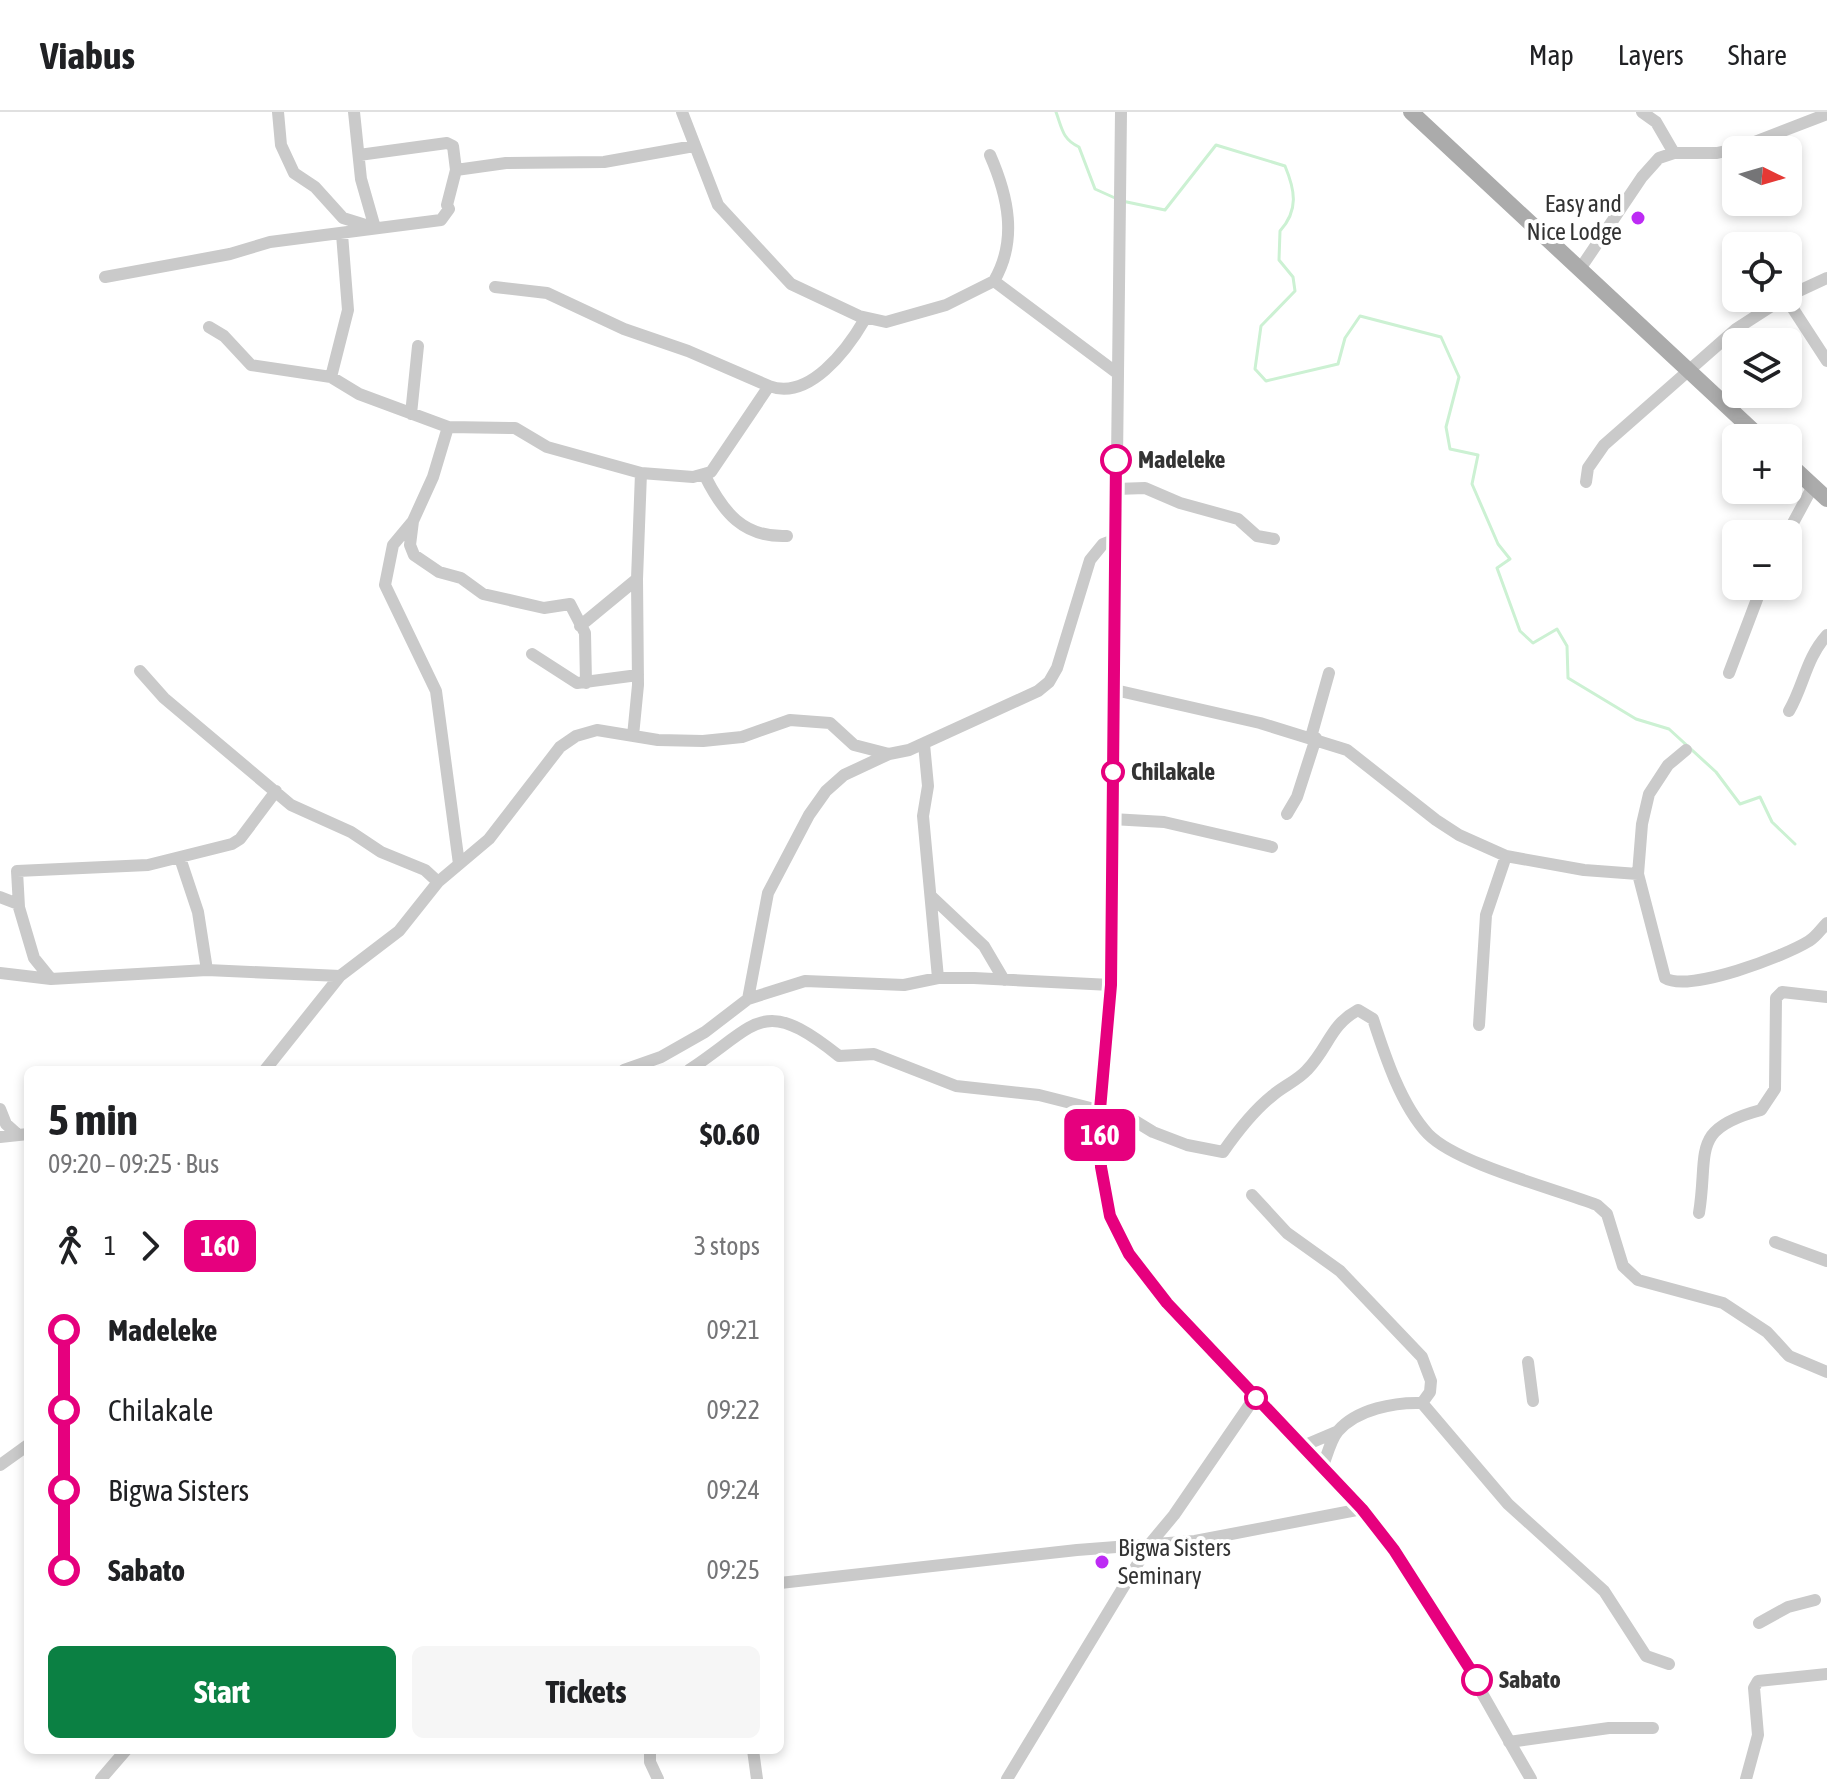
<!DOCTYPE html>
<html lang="en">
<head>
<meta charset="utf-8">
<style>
	:root { --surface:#fff; --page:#f6f6f6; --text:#202124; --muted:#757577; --line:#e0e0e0; --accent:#0b8043 }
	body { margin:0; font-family:"Asap Condensed",sans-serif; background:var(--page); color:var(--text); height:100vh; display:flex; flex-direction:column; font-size:30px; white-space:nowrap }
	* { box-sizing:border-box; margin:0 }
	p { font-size:26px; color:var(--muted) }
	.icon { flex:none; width:44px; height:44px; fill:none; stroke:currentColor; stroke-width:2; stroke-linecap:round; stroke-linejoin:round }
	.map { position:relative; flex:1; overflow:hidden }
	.sheet { position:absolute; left:24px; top:954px; width:760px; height:688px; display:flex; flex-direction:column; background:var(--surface); border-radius:12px; box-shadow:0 4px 12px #0003 }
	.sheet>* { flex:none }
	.badge { padding:0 16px; border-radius:12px; font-size:28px; line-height:52px }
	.needle { width:52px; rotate:95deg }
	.tools { position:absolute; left:1722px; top:24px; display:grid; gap:16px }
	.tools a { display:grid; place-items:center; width:80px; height:80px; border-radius:12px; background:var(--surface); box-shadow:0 4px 12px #0003; font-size:40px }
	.map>.badge { position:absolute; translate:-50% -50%; box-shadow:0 0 0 4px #fff }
	.legs { display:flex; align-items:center; gap:12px; height:88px; padding:0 24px; font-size:26px }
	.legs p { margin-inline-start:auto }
	.overview { display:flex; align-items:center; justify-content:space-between; height:136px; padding:0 24px }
	h1 { font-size:44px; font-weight:700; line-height:60px }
	.cta { display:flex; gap:16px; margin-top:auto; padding:16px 24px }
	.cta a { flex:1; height:92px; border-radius:12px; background:var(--accent); color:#fff; font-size:32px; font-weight:700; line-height:92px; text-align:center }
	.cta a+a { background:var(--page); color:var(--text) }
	ul { padding:0 24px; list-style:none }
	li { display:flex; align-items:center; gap:28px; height:80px; font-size:30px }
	li i { display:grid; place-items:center; width:12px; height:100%; margin:0 10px; background:currentColor }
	li i::after { content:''; width:20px; height:20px; margin:-10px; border:6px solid; border-radius:50%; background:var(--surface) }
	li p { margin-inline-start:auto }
	li:first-child i { background:linear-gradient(#0000 50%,currentColor 0) }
	li:last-child i { background:linear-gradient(currentColor 50%,#0000 0) }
	header { display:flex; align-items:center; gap:48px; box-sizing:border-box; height:112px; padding:0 40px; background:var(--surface); border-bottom:2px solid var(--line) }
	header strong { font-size:38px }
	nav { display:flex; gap:44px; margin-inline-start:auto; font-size:28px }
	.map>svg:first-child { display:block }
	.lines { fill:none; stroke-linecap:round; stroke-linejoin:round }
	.stream { stroke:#ccf1d3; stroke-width:3 }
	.minor { stroke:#cacaca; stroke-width:12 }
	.major { stroke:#ababab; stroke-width:16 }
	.minor-bridge { stroke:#cacaca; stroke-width:12 }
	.line-1-casing { stroke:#fff; stroke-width:18 }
	.line-1 { stroke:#e6007e; stroke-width:12 }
	.poi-dot { fill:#bd2bf4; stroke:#fff; stroke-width:3 }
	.stop-1-dot { fill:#fff; stroke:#e6007e; stroke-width:4 }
	.labels { text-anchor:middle; stroke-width:8; stroke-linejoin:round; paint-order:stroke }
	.poi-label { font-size:24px; fill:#333; stroke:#fff; text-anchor:end }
	.stop-label { font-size:24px; font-weight:bold; fill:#333; stroke:#fff; text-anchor:start }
</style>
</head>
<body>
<header>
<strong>Viabus</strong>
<nav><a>Map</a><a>Layers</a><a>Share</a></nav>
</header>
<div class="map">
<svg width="1827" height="1667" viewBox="0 0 1827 1667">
	<rect width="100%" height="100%" fill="#fff"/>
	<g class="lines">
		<!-- stream -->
		<path class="stream" d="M1056,0C1062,16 1062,27 1079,35L1095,77L1115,86
			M1122,89L1165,98L1216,33L1285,54C1295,78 1299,98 1280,119L1279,148L1293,165L1295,179L1261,214L1255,257L1266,269L1338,252L1345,226L1360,204L1441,225L1459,265L1446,315L1450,337L1478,343L1472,372L1498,432L1510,447L1497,456L1520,519L1533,531L1557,517L1567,534L1568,566L1636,607L1669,617L1716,660L1740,692L1760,685L1772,710L1795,732"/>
		<!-- minor -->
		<path class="minor" d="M278,0L281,33L294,61L315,75L343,106L372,115
			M354,0L361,67L375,116
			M682,0L718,93L791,172L859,204L886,210L946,193L994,169L1117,261
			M1642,0L1656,10L1674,41
			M359,43L447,31L453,34L456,58
			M990,43C1008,84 1018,128 994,169
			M342,122L348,198L331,265L359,282L448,315L515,316L547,335L641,361L693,365L711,360L769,274C809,289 847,238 865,207
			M1580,157L1642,65L1659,46L1674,41H1717L1739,36L1827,2
			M105,165L230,142L270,130L441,108L449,97L447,93L456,58L506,51L604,50L694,34
			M495,175L547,181L624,217L688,239L769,274
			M1788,184L1827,166
			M1786,186L1827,249
			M209,215L224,224L251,253L331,265
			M411,302L418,234
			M448,315L433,365L413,409L410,433L414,443L439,460L461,466L483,482L544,496L570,492L585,521L586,571
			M705,364C723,400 743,426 787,424
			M1586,370L1588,356L1604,333L1736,217L1784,186
			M1116,377L1145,376L1180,391L1238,407L1257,424L1274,427
			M413,409L393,433L385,473L436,579L459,752
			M1787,422L1813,374
			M580,514L637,467
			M532,542L577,571L638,563
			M140,559L164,586L291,693L351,720L381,740L425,758L438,770
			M1729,561L1762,474
			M1115,578L1260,611L1347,638L1436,708L1459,723L1506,744L1584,758L1638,762
			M1789,599C1804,573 1806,546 1827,523
			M633,624L638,573L637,467L641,361
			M1311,625L1329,561
			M924,632L928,674L923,704L938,866
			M1686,638L1668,653L1649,682L1642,712L1638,762L1665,866C1689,881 1785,844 1809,829C1816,825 1821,817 1827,811
			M1287,702L1297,685L1316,626
			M1112,707L1164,710L1272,735
			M180,746L198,800L207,858
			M0,785L18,792L34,846L51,867
			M932,785L984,834L1004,868
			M19,795L17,759L148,753L232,732L240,727L276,679
			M0,861L51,867L207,858L340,864
			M748,887L768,781L809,703L826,679L844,663L889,642
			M1479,913L1486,803L1506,744
			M265,958L340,864L399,819L438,770L489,727L560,635L576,624L597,618L658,628L703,629L742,625L790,608L830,611L854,633L889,642L909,638L1038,579L1049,570L1057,556L1090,448L1103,432L1116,427
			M624,958L661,945L705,920L748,887L805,869L904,873L938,866H974L1111,873
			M689,958C759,912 761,882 839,944L874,942L956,974L1039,983L1130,1006L1153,1020L1187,1033L1223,1040C1237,1020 1252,1000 1272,984C1283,974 1297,969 1307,958C1329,935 1330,913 1358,898L1373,907C1385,944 1401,993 1428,1022C1457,1052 1556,1077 1597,1093L1607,1102L1623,1154L1638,1168L1723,1191L1767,1220L1789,1244L1827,1260
			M1101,982L1111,873L1121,0
			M0,997L6,1012L16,1021
			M1099,1009C1101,1041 1101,1074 1111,1105C1126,1150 1164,1188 1196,1222C1251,1281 1313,1336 1363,1399C1430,1482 1478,1576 1531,1667
			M0,1025L28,1022
			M1252,1083L1287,1121L1340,1159L1422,1245L1431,1269L1430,1280L1422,1291
			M1699,1101C1709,1040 1689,1017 1761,998L1775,977L1776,886L1782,880L1827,885
			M1775,1130L1827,1149
			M1528,1250L1533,1289
			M1422,1291L1508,1392L1604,1479L1646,1544L1669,1552
			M1303,1334L1336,1320
			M0,1353L28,1333
			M1323,1354C1327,1343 1331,1327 1338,1319C1357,1297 1395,1290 1422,1291
			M780,1471L1077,1438L1195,1429L1362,1397
			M1759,1511L1788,1495L1815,1488
			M1509,1630L1609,1616H1653
			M650,1638V1650L658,1667
			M753,1638L757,1667
			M101,1667L126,1638
			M1007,1667L1149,1433L1174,1403L1255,1285
			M1746,1667L1758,1623L1754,1576L1758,1569L1827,1562"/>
		<!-- major -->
		<path class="major" d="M1411,0L1761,326
			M1788,351L1827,387"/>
		<!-- minor-bridge -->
		<path class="minor-bridge" d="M1099,1009L1101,982"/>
	</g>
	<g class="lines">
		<defs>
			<path id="line-1" d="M1116,348L1111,873L1099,1009L1101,1055L1110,1104L1129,1142L1167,1191L1362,1397L1394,1438L1477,1568"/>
		</defs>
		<!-- line-1 casing -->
		<use href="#line-1" class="line-1-casing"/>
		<!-- line-1 -->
		<use href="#line-1" class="line-1"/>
	</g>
	<!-- markers -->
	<g class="poi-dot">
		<circle cx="1638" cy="106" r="8"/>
		<circle cx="1102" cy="1450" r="8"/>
	</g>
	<g class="stop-1-dot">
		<circle cx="1116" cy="348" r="14"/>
		<circle cx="1113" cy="660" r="10"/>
		<circle cx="1256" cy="1286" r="10"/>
		<circle cx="1477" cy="1568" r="14"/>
	</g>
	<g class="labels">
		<!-- poi labels -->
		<g class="poi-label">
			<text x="1622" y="100">Easy and<tspan x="1622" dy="28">Nice Lodge</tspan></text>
			<text x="1118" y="1444" text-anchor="start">Bigwa Sisters<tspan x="1118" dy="28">Seminary</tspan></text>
		</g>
		<!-- stop labels -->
		<g class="stop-label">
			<text x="1138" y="356">Madeleke</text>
			<text x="1131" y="668">Chilakale</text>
			<text x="1499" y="1576">Sabato</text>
		</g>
	</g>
</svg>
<div class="tools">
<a><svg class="needle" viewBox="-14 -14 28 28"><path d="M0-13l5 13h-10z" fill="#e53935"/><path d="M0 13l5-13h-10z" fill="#757577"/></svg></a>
<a><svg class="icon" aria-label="locate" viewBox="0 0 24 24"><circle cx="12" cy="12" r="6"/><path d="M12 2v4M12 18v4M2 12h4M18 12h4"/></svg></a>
<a><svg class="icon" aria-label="layers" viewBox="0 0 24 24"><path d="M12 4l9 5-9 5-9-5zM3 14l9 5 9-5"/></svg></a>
<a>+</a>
<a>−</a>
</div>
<b class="badge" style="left:1100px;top:1023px;background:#e6007e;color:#fff">160</b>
<section class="sheet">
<div class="overview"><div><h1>5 min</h1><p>09:20 – 09:25 · Bus</p></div><b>$0.60</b></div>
<div class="legs"><svg class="icon" aria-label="walk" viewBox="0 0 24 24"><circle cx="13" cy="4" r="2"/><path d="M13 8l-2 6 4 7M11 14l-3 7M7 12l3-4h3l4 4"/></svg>1<svg class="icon" aria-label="forward" viewBox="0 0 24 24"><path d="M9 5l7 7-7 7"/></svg><b class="badge" style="background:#e6007e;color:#fff">160</b><p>3 stops</p></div>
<ul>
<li><i style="color:#e6007e"></i><b>Madeleke</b><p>09:21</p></li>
<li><i style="color:#e6007e"></i><span>Chilakale</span><p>09:22</p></li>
<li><i style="color:#e6007e"></i><span>Bigwa Sisters</span><p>09:24</p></li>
<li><i style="color:#e6007e"></i><b>Sabato</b><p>09:25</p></li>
</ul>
<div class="cta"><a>Start</a><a>Tickets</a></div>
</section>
</div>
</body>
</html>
